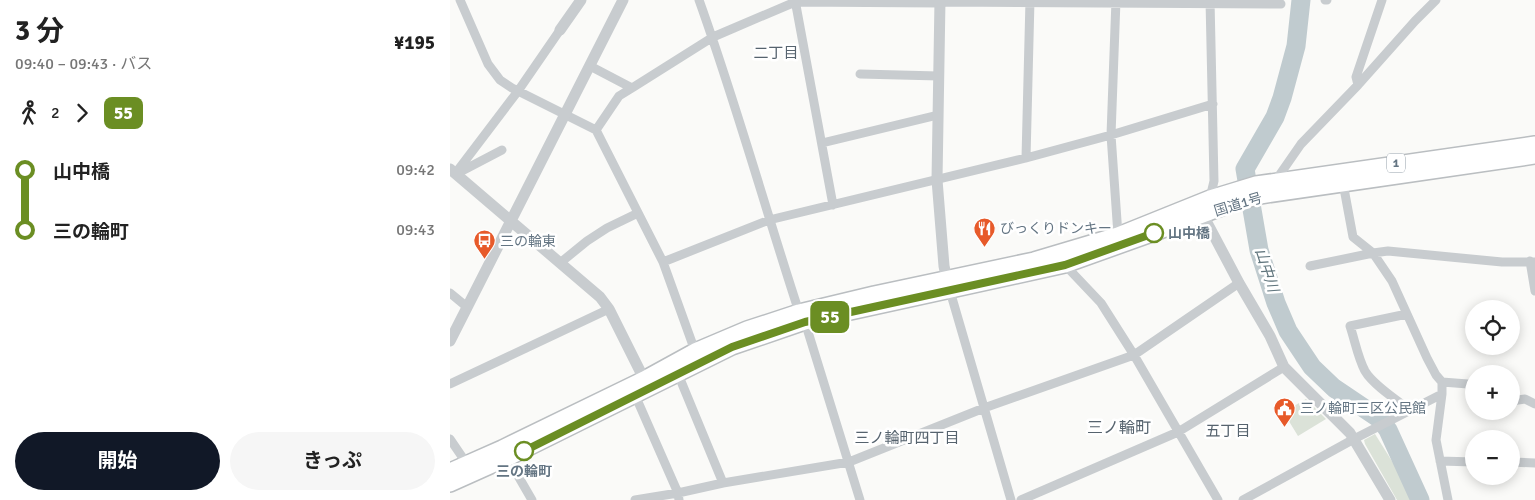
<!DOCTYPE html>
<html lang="ja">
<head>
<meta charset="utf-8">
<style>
	:root { --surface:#fff; --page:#f6f6f6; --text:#222; --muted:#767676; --accent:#111827 }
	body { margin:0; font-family:Signika,"Noto Sans JP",sans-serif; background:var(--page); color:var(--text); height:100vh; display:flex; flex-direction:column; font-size:19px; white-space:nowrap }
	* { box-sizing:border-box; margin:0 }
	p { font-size:16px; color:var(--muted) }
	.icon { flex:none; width:28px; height:28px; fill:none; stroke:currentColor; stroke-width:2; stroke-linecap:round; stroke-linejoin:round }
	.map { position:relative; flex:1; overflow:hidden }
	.sheet { display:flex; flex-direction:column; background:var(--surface); width:450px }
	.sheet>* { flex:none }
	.badge { padding:0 10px; border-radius:8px; font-size:18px; line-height:32px }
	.fabs { position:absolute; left:1015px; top:300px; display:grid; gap:10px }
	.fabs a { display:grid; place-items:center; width:55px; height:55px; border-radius:50%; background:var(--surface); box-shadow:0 2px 12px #0003; font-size:25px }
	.map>.badge { position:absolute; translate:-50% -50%; box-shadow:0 0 0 2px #fff }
	.legs { display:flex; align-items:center; gap:8px; height:55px; padding:0 15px; font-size:16px }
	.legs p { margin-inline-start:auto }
	.head { display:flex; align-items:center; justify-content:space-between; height:85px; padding:0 15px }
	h1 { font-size:28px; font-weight:700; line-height:38px }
	.button { display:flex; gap:10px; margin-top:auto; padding:10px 15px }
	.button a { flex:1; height:58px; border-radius:30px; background:var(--accent); color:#fff; font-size:20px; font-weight:700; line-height:58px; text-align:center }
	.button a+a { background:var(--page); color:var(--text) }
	ul { padding:0 15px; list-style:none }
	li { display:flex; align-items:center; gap:18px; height:60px; font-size:19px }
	li i { display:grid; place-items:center; width:8px; height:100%; margin:0 6px; background:currentColor }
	li i::after { content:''; width:12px; height:12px; margin:-6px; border:4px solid; border-radius:50%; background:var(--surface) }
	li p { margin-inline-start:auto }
	li:first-child i { background:linear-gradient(#0000 50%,currentColor 0) }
	li:last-child i { background:linear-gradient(currentColor 50%,#0000 0) }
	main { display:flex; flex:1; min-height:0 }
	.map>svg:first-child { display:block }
	.green { fill:#dbe2d8 }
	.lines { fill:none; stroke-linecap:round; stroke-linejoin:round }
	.river { stroke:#c0cbcf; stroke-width:19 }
	.trunk-casing { stroke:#babec1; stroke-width:18 }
	.minor { stroke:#c8cccf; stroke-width:9 }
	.tertiary { stroke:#c8cccf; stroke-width:11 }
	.trunk { stroke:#fff; stroke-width:15 }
	.line-1-casing { stroke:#fff; stroke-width:11 }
	.line-1 { stroke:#6b8e23; stroke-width:8 }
	.stop-1-dot { fill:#fff; stroke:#6b8e23; stroke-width:2.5 }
	.labels { text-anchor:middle; stroke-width:5; stroke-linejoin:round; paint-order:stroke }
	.shield { fill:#fff; stroke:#929ea8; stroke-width:1 }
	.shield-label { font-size:12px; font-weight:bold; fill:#647583 }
	.street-label { font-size:14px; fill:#647583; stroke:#fff }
	.poi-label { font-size:14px; fill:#647583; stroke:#fff; text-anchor:start }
	.stop-label { font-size:14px; font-weight:bold; fill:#647583; stroke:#fff; text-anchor:start }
	.neighbourhood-label { font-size:15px; fill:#56636e; stroke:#fff }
	.water-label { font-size:15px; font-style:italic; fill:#5f747c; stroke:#fff }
	.quarter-label { font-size:16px; fill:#56636e; stroke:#fff }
</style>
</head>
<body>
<main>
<section class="sheet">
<div class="head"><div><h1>3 分</h1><p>09:40 – 09:43 · バス</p></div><b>¥195</b></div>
<div class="legs"><svg class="icon" aria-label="walk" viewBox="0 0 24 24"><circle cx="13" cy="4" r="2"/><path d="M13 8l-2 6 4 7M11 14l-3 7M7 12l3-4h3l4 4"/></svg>2<svg class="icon" aria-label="forward" viewBox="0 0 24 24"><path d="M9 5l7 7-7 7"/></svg><b class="badge" style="background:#6b8e23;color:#fff">55</b></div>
<ul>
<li><i style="color:#6b8e23"></i><b>山中橋</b><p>09:42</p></li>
<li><i style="color:#6b8e23"></i><b>三の輪町</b><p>09:43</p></li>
</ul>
<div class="button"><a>開始</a><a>きっぷ</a></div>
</section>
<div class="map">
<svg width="1085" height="500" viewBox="0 0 1085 500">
	<rect width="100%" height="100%" fill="#fafaf8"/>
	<!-- green -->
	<path class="green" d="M856,399L876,419L848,436L837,418L840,416L837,410Z
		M925,434L945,466L961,500H947L915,444L914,440Z"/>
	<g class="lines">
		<!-- river -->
		<path class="river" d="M851,0L846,46L832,98L825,117L795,169L809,250L826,303L838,331L862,367L884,388L930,419L938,430L970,500"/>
		<defs>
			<path id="trunk" d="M0,471L52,448L194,379L245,351L297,329L349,312L424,294L584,260L668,235L760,198L806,184L1085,144
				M0,484L58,458L282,347L355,322L615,265L710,231L782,204L810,196L1085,156"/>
		</defs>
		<!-- trunk casing -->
		<use href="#trunk" class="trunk-casing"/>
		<!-- minor -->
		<path class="minor" d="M10,0L38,64L50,80L62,88L146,130L213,262L245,351
			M249,0C286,103 315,208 349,312
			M345,0L383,205
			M666,0L661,135L668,235
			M875,0H877
			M140,66L182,88L263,37L345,2L490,3L497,2L831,4
			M410,74L489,76
			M908,85L906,77L932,0
			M146,130L169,96L182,88
			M372,143L488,115
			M576,158L580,0
			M8,173L52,150
			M5,174L68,91L110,30
			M827,183L826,180L851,144L908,85L965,21L986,0
			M893,183L903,237L923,253L938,251L1052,262H1085
			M760,198L764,181L760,0
			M1080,261L1085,291
			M213,262L319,220L576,158L661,135L763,104
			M110,263L137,241L157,228L188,213
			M615,265L651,303L684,355L768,500
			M860,266L923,253L942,281L977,358L986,375L992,382V394L986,440L998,500
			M500,291L561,500
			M0,293L17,307
			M957,314L900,326C905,341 908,358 915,371C923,385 948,401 960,410
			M355,322L410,500
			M228,374L273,483
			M992,382L1018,384L1024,393
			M0,384L159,309
			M185,395L228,493L229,500
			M1061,401L1075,399L1085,404
			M0,439L17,464
			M56,455L82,500
			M990,461L1024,462
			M1061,462L1085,463
			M185,500L228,493L273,483L399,462L534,408L684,355L789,283
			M571,500L728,432L834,367
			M793,500L904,439L992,394"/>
		<!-- tertiary -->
		<path class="tertiary" d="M490,0L487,180L494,266L498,285
			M110,30L131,0
			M0,169L150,297L159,309L197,385
			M753,215L789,283L820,336L834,367L900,433L940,500
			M0,341L173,0"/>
		<!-- trunk -->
		<use href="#trunk" class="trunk"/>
	</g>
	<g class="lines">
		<defs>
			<path id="line-1" d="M74,451L282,347L355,322L615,265L704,233"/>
		</defs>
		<!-- line-1 casing -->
		<use href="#line-1" class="line-1-casing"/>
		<!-- line-1 -->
		<use href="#line-1" class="line-1"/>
	</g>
	<!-- icons -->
	<defs>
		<symbol id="restaurant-pin" viewBox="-11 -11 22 30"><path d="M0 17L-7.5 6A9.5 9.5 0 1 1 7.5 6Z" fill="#e75a2a" stroke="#fff"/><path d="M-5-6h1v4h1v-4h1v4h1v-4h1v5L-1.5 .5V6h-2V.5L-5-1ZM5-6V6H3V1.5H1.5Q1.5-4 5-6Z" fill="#fff"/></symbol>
		<symbol id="bus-pin" viewBox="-11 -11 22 30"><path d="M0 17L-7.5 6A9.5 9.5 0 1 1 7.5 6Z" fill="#e75a2a" stroke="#fff"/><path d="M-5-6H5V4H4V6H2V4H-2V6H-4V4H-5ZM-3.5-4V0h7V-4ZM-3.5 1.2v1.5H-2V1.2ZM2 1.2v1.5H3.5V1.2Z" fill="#fff"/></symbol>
		<symbol id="civic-pin" viewBox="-11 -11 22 30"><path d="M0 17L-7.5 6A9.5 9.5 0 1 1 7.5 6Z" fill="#e75a2a" stroke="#fff"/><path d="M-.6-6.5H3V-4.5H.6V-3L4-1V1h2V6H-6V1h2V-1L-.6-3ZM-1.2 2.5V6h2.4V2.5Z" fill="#fff"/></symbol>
	</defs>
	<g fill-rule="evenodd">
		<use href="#restaurant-pin" x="522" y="216" width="25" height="34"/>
		<use href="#bus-pin" x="22" y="228" width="25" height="34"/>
		<use href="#civic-pin" x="822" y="396" width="25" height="34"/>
	</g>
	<!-- markers -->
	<g class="stop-1-dot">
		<circle cx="704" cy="233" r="9"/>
		<circle cx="74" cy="451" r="9"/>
	</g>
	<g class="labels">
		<!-- shield labels -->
		<rect class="shield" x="937" y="153.5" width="18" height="19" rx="4"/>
		<g class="shield-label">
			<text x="946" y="167">1</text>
		</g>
		<!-- street labels -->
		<g class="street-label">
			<text transform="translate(788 204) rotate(-17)" y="5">国道1号</text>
		</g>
		<!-- poi labels -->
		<g class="poi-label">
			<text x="550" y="233">びっくりドンキー</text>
			<text x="50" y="246">三の輪東</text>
			<text x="850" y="413">三ノ輪町三区公民館</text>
		</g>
		<!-- stop labels -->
		<g class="stop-label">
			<text x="718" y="238">山中橋</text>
			<text x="74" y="476" text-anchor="middle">三の輪町</text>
		</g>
		<!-- neighbourhood labels -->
		<g class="neighbourhood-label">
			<text x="326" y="58">二丁目</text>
			<text x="778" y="436">五丁目</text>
			<text x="457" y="443">三ノ輪町四丁目</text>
		</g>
		<!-- water labels -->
		<g class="water-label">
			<text transform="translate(817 270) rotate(72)" y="5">山中川</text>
		</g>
		<!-- quarter labels -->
		<g class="quarter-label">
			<text x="669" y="433">三ノ輪町</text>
		</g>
	</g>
</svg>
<div class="fabs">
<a><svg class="icon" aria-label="locate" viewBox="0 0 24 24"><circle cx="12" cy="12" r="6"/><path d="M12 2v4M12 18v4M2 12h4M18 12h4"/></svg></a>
<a>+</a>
<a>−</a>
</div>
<b class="badge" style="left:380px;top:317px;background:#6b8e23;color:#fff">55</b>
</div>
</main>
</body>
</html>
